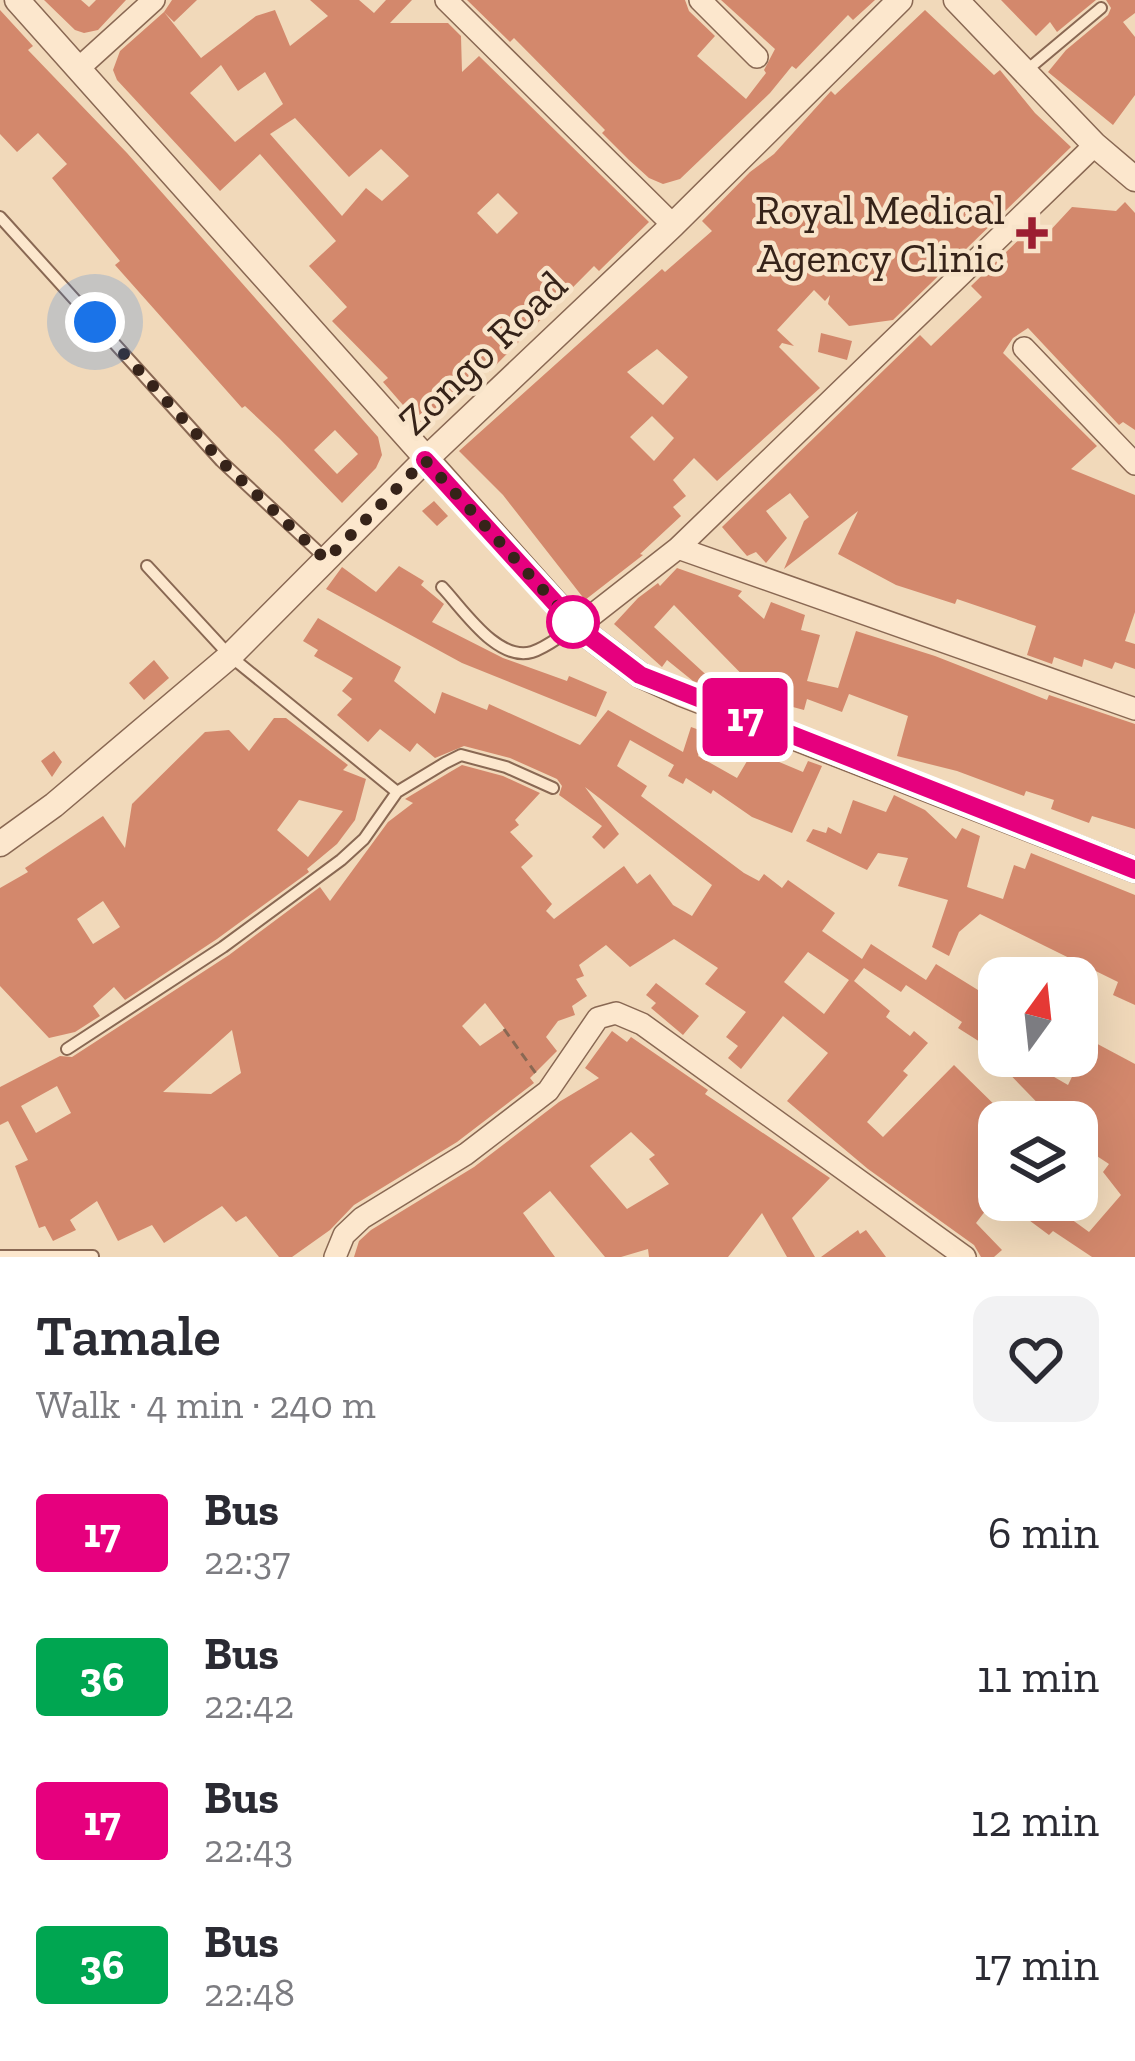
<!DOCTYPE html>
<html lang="en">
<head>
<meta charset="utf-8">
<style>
	:root { --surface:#fff; --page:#f2f2f3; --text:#2b2b33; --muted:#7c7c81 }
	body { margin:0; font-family:"Zilla Slab",serif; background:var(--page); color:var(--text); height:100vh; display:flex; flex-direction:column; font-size:45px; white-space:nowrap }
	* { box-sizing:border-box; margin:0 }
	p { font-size:39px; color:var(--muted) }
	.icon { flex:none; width:66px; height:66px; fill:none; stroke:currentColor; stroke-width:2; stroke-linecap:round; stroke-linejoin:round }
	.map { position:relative; height:1257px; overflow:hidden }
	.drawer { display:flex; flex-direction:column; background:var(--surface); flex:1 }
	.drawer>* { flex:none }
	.badge { padding:0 24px; border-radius:9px; font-size:42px; line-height:78px }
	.needle { width:78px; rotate:15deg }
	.controls { position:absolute; left:978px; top:957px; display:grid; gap:24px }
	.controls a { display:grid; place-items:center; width:120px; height:120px; border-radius:24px; background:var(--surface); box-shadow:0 12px 48px #0002; font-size:60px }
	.you { position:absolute; width:60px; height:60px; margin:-30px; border:9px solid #fff; border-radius:50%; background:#1a73e8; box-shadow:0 0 0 18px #1a73e833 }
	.map>.badge { position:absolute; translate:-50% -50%; box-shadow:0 0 0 6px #fff }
	.round { display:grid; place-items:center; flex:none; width:126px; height:126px; border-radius:24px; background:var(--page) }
	.overview { display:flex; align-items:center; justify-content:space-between; height:204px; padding:0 36px }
	h1 { font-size:57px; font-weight:600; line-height:90px }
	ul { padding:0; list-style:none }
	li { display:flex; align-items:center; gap:36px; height:144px; padding:0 36px }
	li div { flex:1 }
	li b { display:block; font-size:45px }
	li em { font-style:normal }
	li .badge { min-width:132px; font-weight:700; text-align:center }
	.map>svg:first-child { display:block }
	.building { fill:#d3886c; fill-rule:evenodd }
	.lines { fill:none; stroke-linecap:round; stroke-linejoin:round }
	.service-casing { stroke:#896853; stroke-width:14 }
	.minor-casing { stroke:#896853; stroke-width:24 }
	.tertiary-casing { stroke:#896853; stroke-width:27 }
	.path { stroke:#896853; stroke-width:3; stroke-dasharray:9 6; stroke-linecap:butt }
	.service { stroke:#fce7cd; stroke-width:10 }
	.minor { stroke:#fce7cd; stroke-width:21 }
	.tertiary { stroke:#fce7cd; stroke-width:24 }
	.line-casing { stroke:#fff; stroke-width:27 }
	.line { stroke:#e6007e; stroke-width:18 }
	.walk { stroke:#362319; stroke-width:12; stroke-dasharray:0 21.6 }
	.poi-dot { fill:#9c1e31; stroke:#f8e4ca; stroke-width:4.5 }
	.stop-dot { fill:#fff; stroke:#e6007e; stroke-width:6 }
	.labels { text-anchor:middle; stroke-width:9; stroke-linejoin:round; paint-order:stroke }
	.poi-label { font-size:42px; fill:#362319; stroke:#f8e4ca; text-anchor:end }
	.street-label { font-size:42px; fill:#362319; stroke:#f8e4ca }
</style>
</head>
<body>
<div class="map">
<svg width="1135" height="1257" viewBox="0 0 1135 1257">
	<rect width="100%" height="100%" fill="#f1d9ba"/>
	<!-- building -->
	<path class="building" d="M44,0H81L89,7L96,0H126L98,30L84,33L75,30Z
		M172,0H197L174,22L164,12Z
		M310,0H359L374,13L386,0H412L390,23H448L461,36L462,72L479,56L649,222L599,271L594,266L489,372L487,369L423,428L383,382L388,378L332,321L347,307L309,266L336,241L260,154L220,191L117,80L113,70L120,51L164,12L201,58L256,16L275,10L290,46L328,16ZM221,65L238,91L265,72L283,104L235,142L190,93ZM295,118L349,177L381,149L409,176L382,201L366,188L342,216L270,134ZM498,193L518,213L497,234L477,213Z
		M467,0H685L689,11L715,36L697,56L746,99L766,73L764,70L775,49L721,0H875L853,20L848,15L796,69L792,66L770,93L680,179L663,184L649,178L629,160L602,133L605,130L514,38L510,42Z
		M1001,0H1096L1057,32L1050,22L1036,36Z
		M1106,0H1135V13L1123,22L1135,37V95L1113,125L1048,72L1066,50L1108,15L1111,8Z
		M0,10L33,46L28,50L127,153L378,437L382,455L376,468L342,503L279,438L245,406L242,408L115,265L120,261L52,178L67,164L38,133L17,152L0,134ZM335,430L358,454L337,474L314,450Z
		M925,10L994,75L1000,70L1035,113L1071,147L893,320L849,326L828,304L830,295L825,301L814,290L777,330L794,346L782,343L779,347L820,388L717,481L694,458L673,480L686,496L673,507L681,516L640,554L643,555L585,600L503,495L459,451L662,269L665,272L712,231L702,221L750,172L774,154L831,91L835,95ZM657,349L688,377L663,405L627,372ZM652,416L674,438L654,461L630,437Z
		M1125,202L1135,213V430L1123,422L1119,425L1028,328L1013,338L1003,353L1097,446L1071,469L1135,495V612L1125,641L1135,644V669L1115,662L1112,669L1084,659L1082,667L1054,657L1052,664L1027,655L1036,626L957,599L955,604L896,585L838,554L858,511L784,569L804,521L809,517L790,493L766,511L787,538L766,563L756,552L747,556L722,527L920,335L931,346L982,297L971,286L1035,224L1046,235L1072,207L1116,211Z
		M821,333L852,341L847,360L818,352Z
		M434,501L448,516L437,526L422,511Z
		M399,566L424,581L421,585L444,604L432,622L503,658L567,681L569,676L607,692L596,717L462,663L326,589L342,567L376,592Z
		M677,568L742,591L738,596L764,619L771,602L805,615L801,630L820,635L807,681L838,688L856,631L935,656L1047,700L1049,695L1135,724V829L1092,816L1089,823L1051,809L1054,800L1026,791L1024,796L957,771L897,756L908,716L849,694L842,712L807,699L804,710L767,700L674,605L654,627L714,682L710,687L693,681L667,660L662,667L614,624L638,598L658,583L660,586Z
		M318,618L401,667L394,681L435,714L442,692L487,710L489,704L580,745L608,710L683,752L691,727L705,732L698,756L737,778L753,751L803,772L808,761L822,766L792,833L752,817L713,790L711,794L686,778L683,784L668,776L674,765L630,740L617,766L647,786L641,796L744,873L759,881L764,874L782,888L788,880L835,913L822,931L862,959L871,944L926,980L936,964L999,1003V1054L958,1028L962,1022L906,985L901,992L864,968L854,981L890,1011L886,1017L910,1036L914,1031L928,1043L903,1071L908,1075L867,1122L883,1137L954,1065L1012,1122H999V1193L976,1223L1002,1250L994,1257H981L974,1245L868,1169L787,1101L828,1053L783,1016L741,1069L728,1058L738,1046L726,1037L746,1012L705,984L718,968L674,939L630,967L606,945L579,965L584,976L576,979L587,996L572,1006L575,1015L558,1021L546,1037L557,1051L530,1078L534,1083L457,1142L354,1205L330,1230L292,1257H279L246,1216L236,1222L222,1206L164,1243L152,1225L118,1241L97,1201L70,1220L76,1230L53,1241L45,1226L39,1228L15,1166L28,1160L8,1121L0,1125V1087L60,1056L72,1057L229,955L320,887L330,901L388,822L413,803L405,799L450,772L462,765L503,776L540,793L515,820L519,825L510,832L533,856L521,867L552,904L546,911L554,919L624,866L637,884L650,874L673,905L692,916L712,885L585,787L619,834L604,849L592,837L602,826L559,795L562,786L557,779L510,758L464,746L435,758L417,743L410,752L380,729L368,742L337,715L352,699L342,691L353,678L314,656L318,650L303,641ZM808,952L849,980L824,1014L784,982ZM485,1003L505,1029L480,1046L462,1026ZM232,1030L241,1073L211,1094L163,1092ZM57,1086L71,1113L36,1133L21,1106Z
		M154,660L169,678L144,700L129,683Z
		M274,718H286L348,765L343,770L366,779L355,820L337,844L307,869L309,872L217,939L125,1000L114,987L93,1006L100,1016L75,1032L49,1038L0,986V888L28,872L25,868L103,816L125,848L132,804L205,732L229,730L249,751ZM299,800L343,811L308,857L277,830ZM103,901L120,927L93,944L77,919Z
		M54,751L62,762L52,777L41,761Z
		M894,795L925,810L956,839L962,828L980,836L967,887L1003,899L1014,865L1025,869L1031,853L1135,895V1005L1113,995L1118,982L980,914L959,932L949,956L932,947L948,900L898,886L908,858L878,853L867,870L806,841L813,829L826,833L828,827L841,834L853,800L886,812Z
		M656,983L699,1016L683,1035L651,1008L656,1003L646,995Z
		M612,1031L627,1042L631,1037L708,1090L705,1094L830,1178L792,1218L815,1257H787L762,1213L728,1257H649L648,1249L621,1257H605L550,1191L523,1213L555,1257H354L359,1241L371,1230L474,1167L559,1102L599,1078L585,1068ZM631,1132L655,1155L649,1159L669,1184L627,1209L590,1166Z
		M1090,1040L1135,1064V1257H1092L1053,1231L1049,1235L1002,1200H1045L1089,1232L1121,1195L1103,1172L1109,1164L1077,1143V1122H1056L992,1056H1049L1042,1070L1068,1085Z
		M858,1230L860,1234L866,1230L886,1257H821Z"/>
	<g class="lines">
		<defs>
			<path id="service" d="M1027,70L1101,8
				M0,217L221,461L324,557
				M147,566L230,656L397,792
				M442,587C463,609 497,662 532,652C546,648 561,635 574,628
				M67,1049L223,947L341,860L364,839L397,792L445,763L461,755L506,767L553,788
				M0,1256H93"/>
			<path id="minor" d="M446,0L673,225
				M700,0L757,57
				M79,68L154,0
				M1024,348L1135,464
				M678,548L1135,709
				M577,627L678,548L1095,145
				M335,1257L344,1235L362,1218L466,1154L548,1091L598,1018L616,1013L642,1024L965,1257"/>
			<path id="tertiary" d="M17,0L577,627L640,675L682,694L1135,870
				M956,0L1095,145L1135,179
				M0,844L54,805L230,656L425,460L673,225L900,0"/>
		</defs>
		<!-- service casing -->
		<use href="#service" class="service-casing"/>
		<!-- minor casing -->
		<use href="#minor" class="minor-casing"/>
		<!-- tertiary casing -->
		<use href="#tertiary" class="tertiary-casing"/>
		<!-- path -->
		<path class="path" d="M504,1029L537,1075"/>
		<!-- service -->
		<use href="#service" class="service"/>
		<!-- minor -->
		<use href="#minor" class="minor"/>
		<!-- tertiary -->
		<use href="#tertiary" class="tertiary"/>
	</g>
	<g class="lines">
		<defs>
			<path id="line" d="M425,460L577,627L640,675L1135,870"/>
		</defs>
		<!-- line casing -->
		<use href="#line" class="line-casing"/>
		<!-- line -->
		<use href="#line" class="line"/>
		<!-- walk -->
		<path class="walk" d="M95,322L221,461L326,560L425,460L577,627L573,622"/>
	</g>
	<!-- markers -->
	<path class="poi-dot" d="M1026 215h12v12h12v12h-12v12h-12v-12h-12v-12h12z"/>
	<circle class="stop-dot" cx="573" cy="622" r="24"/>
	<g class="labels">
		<!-- poi labels -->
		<g class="poi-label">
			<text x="1005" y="224">Royal Medical<tspan x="1005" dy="48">Agency Clinic</tspan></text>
		</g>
		<!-- street labels -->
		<g class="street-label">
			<text transform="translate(482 352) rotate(-44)" y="15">Zongo Road</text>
		</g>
	</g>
</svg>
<div class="controls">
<a><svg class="needle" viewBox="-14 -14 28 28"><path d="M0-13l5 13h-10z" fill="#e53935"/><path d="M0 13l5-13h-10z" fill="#7c7c81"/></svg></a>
<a><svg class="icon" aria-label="layers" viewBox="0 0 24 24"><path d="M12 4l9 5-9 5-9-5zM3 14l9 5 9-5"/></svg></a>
</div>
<div class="you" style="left:95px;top:322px"></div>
<b class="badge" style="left:745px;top:717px;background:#e6007e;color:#fff">17</b>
</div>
<section class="drawer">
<div class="overview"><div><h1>Tamale</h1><p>Walk · 4 min · 240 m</p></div><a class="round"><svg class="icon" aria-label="heart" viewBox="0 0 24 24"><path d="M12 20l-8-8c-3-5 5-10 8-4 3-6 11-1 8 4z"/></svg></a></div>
<ul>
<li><span class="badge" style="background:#e6007e;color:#fff">17</span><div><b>Bus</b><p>22:37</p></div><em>6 min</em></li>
<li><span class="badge" style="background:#00a651;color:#fff">36</span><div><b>Bus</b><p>22:42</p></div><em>11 min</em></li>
<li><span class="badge" style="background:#e6007e;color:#fff">17</span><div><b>Bus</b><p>22:43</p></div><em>12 min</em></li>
<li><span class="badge" style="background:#00a651;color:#fff">36</span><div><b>Bus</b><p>22:48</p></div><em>17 min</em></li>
</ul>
</section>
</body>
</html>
